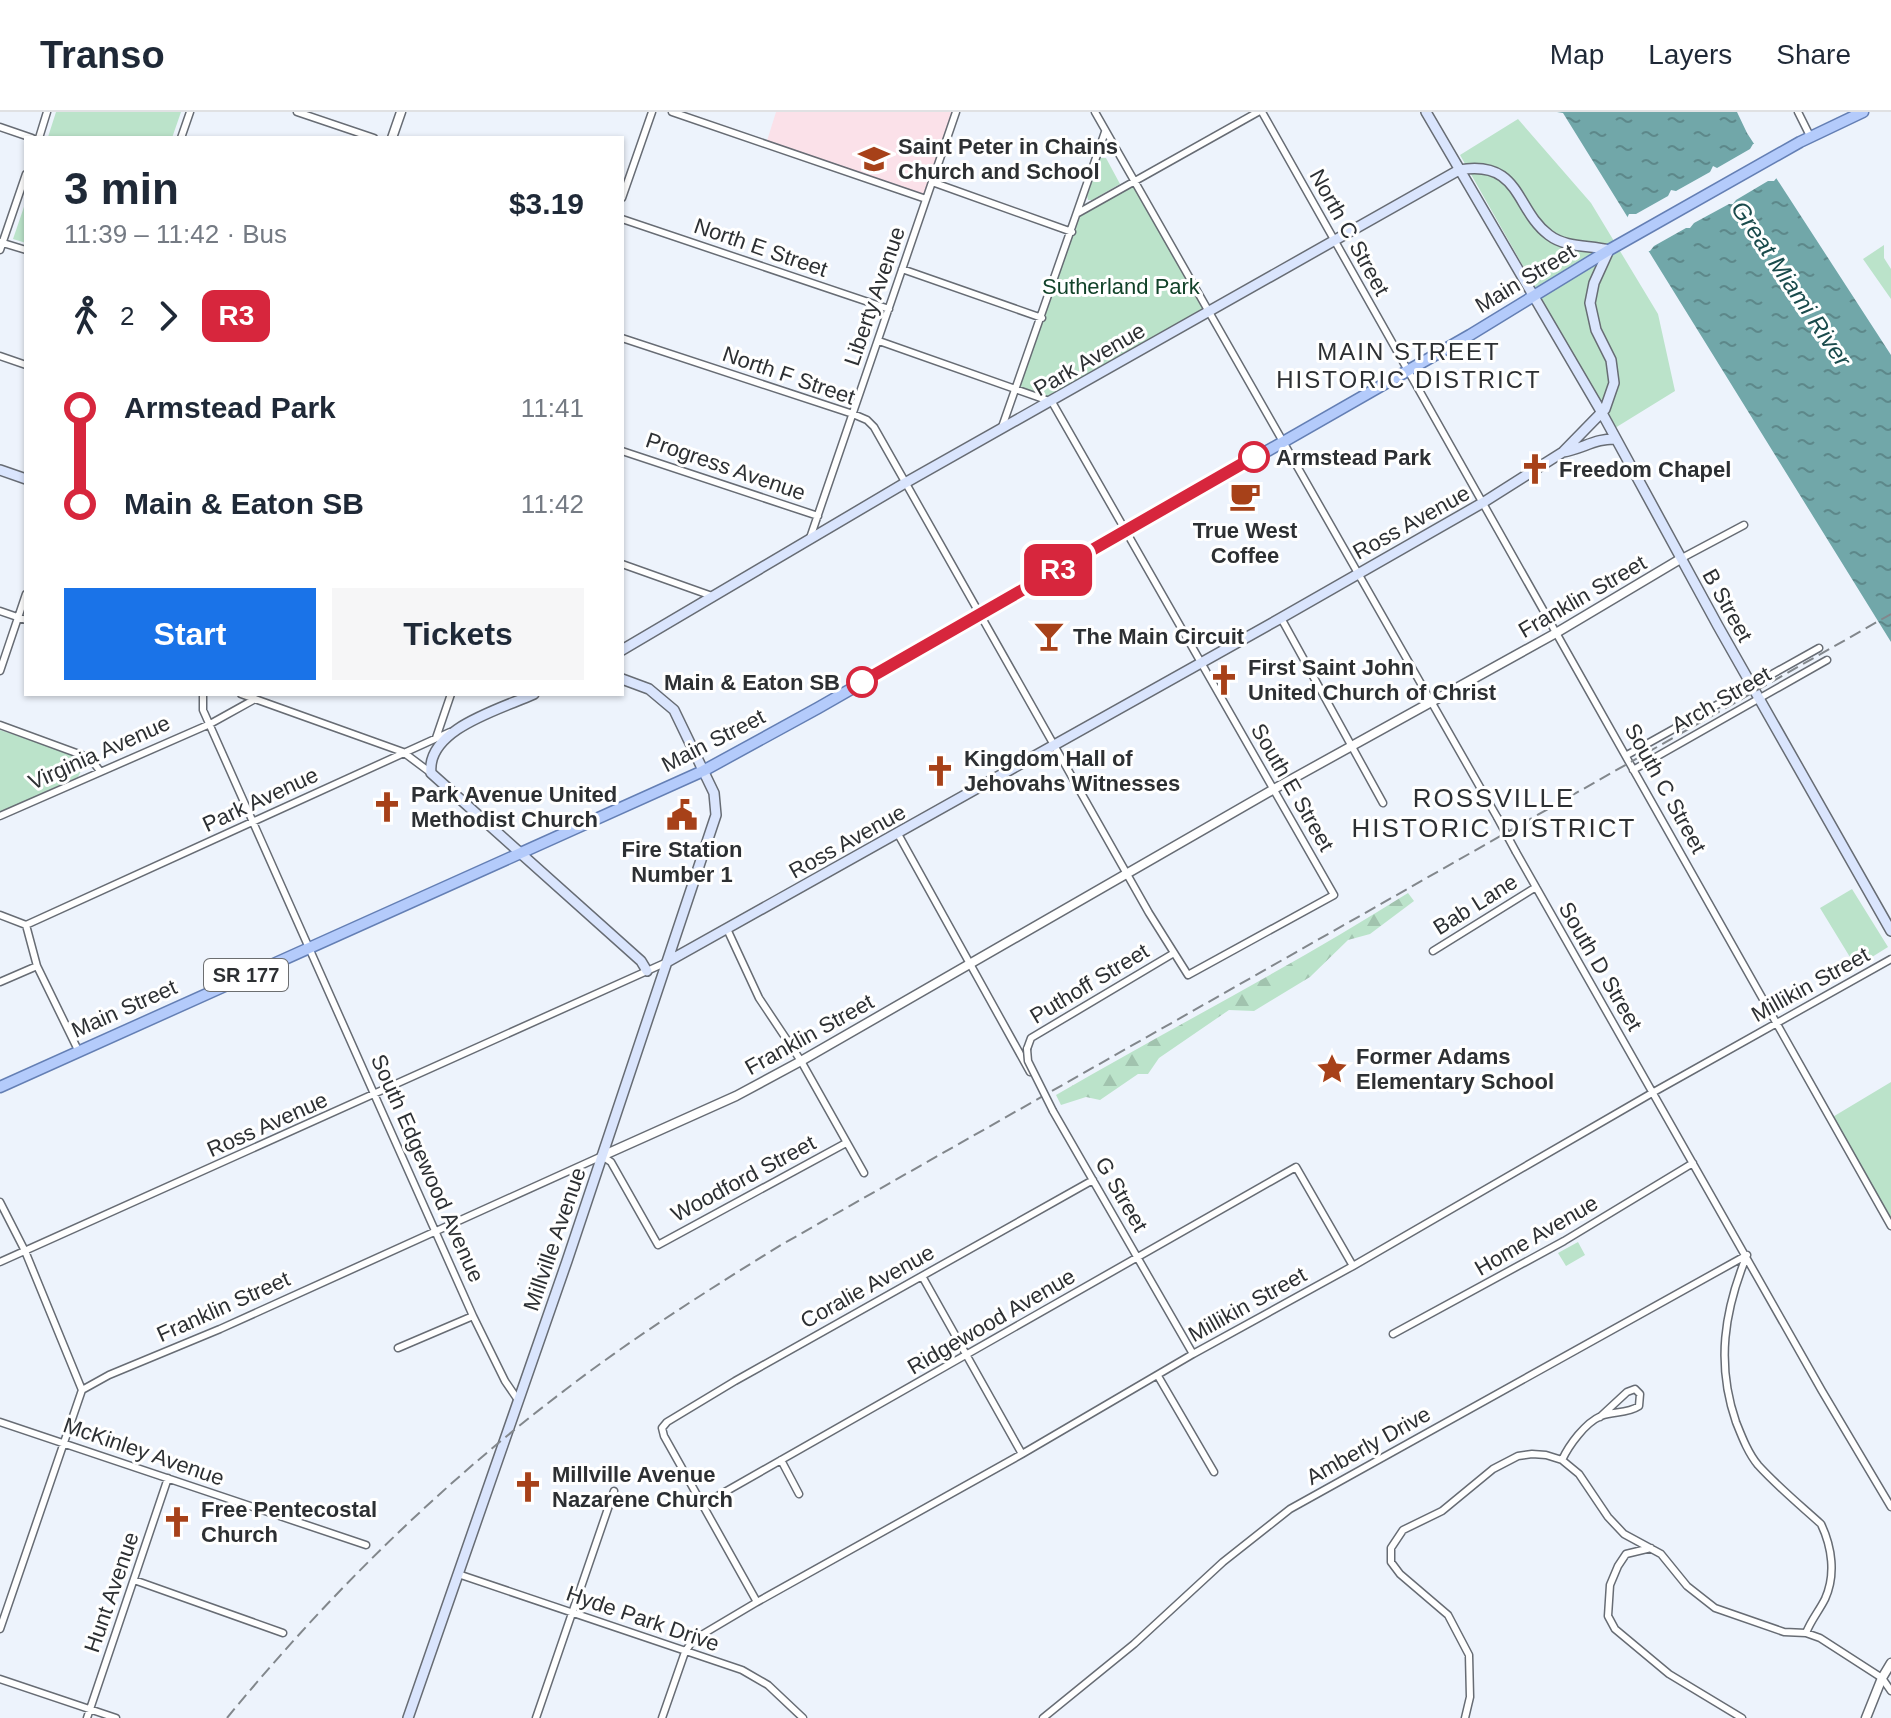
<!DOCTYPE html>
<html lang="en">
<head>
<meta charset="utf-8">
<style>
	:root { --surface:#fff; --page:#f6f6f7; --text:#1f2937; --muted:#747a83; --line:#e0e1e3; --accent:#1a73e8 }
	body { margin:0; font-family:Helvetica,sans-serif; background:var(--page); color:var(--text); height:100vh; display:flex; flex-direction:column; font-size:30px; white-space:nowrap }
	* { box-sizing:border-box; margin:0 }
	p { font-size:26px; color:var(--muted) }
	.icon { flex:none; width:44px; height:44px; fill:none; stroke:currentColor; stroke-width:2; stroke-linecap:round; stroke-linejoin:round }
	.map { position:relative; flex:1; overflow:hidden }
	.side { position:absolute; left:24px; top:24px; width:600px; height:560px; display:flex; flex-direction:column; background:var(--surface); border-radius:0px; box-shadow:0 2px 6px #0004 }
	.side>* { flex:none }
	.badge { padding:0 16px; border-radius:12px; font-size:28px; line-height:52px }
	.map>.badge { position:absolute; translate:-50% -50%; box-shadow:0 0 0 4px #fff }
	.legs { display:flex; align-items:center; gap:12px; height:88px; padding:0 40px; font-size:26px }
	.legs p { margin-inline-start:auto }
	.summary { display:flex; align-items:center; justify-content:space-between; height:136px; padding:0 40px }
	h1 { font-size:44px; font-weight:700; line-height:60px }
	.button { display:flex; gap:16px; margin-top:auto; padding:16px 40px }
	.button a { flex:1; height:92px; border-radius:0px; background:var(--accent); color:#fff; font-size:32px; font-weight:700; line-height:92px; text-align:center }
	.button a+a { background:var(--page); color:var(--text) }
	ul { padding:0 40px; list-style:none }
	li { display:flex; align-items:center; gap:28px; height:96px; font-size:30px }
	li i { display:grid; place-items:center; width:12px; height:100%; margin:0 10px; background:currentColor }
	li i::after { content:''; width:20px; height:20px; margin:-10px; border:6px solid; border-radius:50%; background:var(--surface) }
	li p { margin-inline-start:auto }
	li:first-child i { background:linear-gradient(#0000 50%,currentColor 0) }
	li:last-child i { background:linear-gradient(currentColor 50%,#0000 0) }
	header { display:flex; align-items:center; gap:48px; box-sizing:border-box; height:112px; padding:0 40px; background:var(--surface); border-bottom:2px solid var(--line) }
	header strong { font-size:38px }
	nav { display:flex; gap:44px; margin-inline-start:auto; font-size:28px }
	.map>svg:first-child { display:block }
	.education { fill:#fbe1e9 }
	.green { fill:#bbe3ca }
	.forest { fill:url(#forest-firs) }
	.water { fill:url(#water-ripples) }
	.pier { fill:#edf3fc }
	.lines { fill:none; stroke-linecap:round; stroke-linejoin:round }
	.minor-casing { stroke:#676c74; stroke-width:9 }
	.tertiary-casing { stroke:#676c74; stroke-width:11 }
	.secondary-casing { stroke:#676c74; stroke-width:12 }
	.primary-casing { stroke:#647fb4; stroke-width:13 }
	.minor { stroke:#fff; stroke-width:6 }
	.tertiary { stroke:#fff; stroke-width:8 }
	.secondary { stroke:#dae5fd; stroke-width:9 }
	.primary { stroke:#b4cbfb; stroke-width:10 }
	.rail { stroke:#82878c; stroke-width:2; stroke-dasharray:12 6; stroke-linecap:butt }
	.minor-bridge-casing { stroke:#676c74; stroke-width:9; stroke-linecap:butt }
	.minor-bridge { stroke:#fff; stroke-width:6 }
	.line-1-casing { stroke:#fff; stroke-width:18 }
	.line-1 { stroke:#d7263d; stroke-width:12 }
	.stop-1-dot { fill:#fff; stroke:#d7263d; stroke-width:4 }
	.labels { text-anchor:middle; stroke-width:6; stroke-linejoin:round; paint-order:stroke }
	.shield { fill:#fff; stroke:#6c6e70; stroke-width:2 }
	.shield-label { font-size:20px; font-weight:bold; fill:#2d3033 }
	.poi-label { font-size:22px; font-weight:bold; fill:#2d3033; stroke:#fff; text-anchor:start }
	.street-label { font-size:22px; fill:#2d3033; stroke:#fff }
	.park-label { font-size:22px; fill:#114229; stroke:#fff }
	.stop-label { font-size:22px; font-weight:bold; fill:#2d3033; stroke:#fff; text-anchor:start }
	.water-label { font-size:24px; font-style:italic; fill:#1a4b4c; stroke:#fff }
	.neighbourhood-label { font-size:24px; letter-spacing:2px; fill:#2d3033; stroke:#fff }
	.quarter-label { font-size:26px; letter-spacing:2px; fill:#2d3033; stroke:#fff }
</style>
</head>
<body>
<header>
<strong>Transo</strong>
<nav><a>Map</a><a>Layers</a><a>Share</a></nav>
</header>
<div class="map">
<svg width="1891" height="1606" viewBox="0 0 1891 1606">
	<defs>
		<pattern id="forest-firs" width="22" height="20" patternUnits="userSpaceOnUse" patternTransform="scale(2)"><rect width="22" height="20" fill="#bbe3ca"/><path d="M5 1l3.5 6h-7zM16 11l3.5 6h-7z" fill="#a1c3ae"/></pattern>
		<pattern id="water-ripples" width="26" height="14" patternUnits="userSpaceOnUse" patternTransform="scale(2)"><rect width="26" height="14" fill="#71a7a9"/><path d="M2 4q2-2 4 0t4 0M15 11q2-2 4 0t4 0" fill="none" stroke="#5d888a"/></pattern>
	</defs>
	<rect width="100%" height="100%" fill="#edf3fc"/>
	<!-- education -->
	<path class="education" d="M776,0H956L926,87L766,32Z"/>
	<!-- green -->
	<path class="green" d="M56,0H181L172,26H50L48,25Z
		M1518,7L1591,91L1658,202L1675,279L1615,316L1460,43Z
		M1100,46H1106L1120,72L1092,88H1088L1087,84Z
		M1133,69L1208,199L1052,290L1016,277L1078,101Z
		M26,89V131L13,127Z
		M1884,133V146L1891,157V187L1863,147Z
		M0,618L76,643L82,657L78,665L0,700Z
		M1852,777L1888,835L1856,855L1820,796Z
		M1891,970V1114L1831,1006Z
		M1578,1130L1585,1143L1566,1154L1558,1141Z"/>
	<!-- forest -->
	<path class="forest" d="M1408,781L1414,789L1370,822L1348,828L1310,865L1254,899L1229,898L1159,946L1148,962H1138L1100,988L1086,985L1061,993L1056,983C1173,915 1294,853 1408,781Z"/>
	<!-- water -->
	<path class="water" d="M1557,0H1737L1747,21L1891,243V530L1563,1Z"/>
	<!-- pier -->
	<path class="pier" d="M1753,32H1759L1779,63L1774,69H1768L1736,88L1733,92H1729L1694,111L1690,116H1686L1654,134L1650,139H1645L1626,108L1629,102H1636L1668,84L1671,78L1676,79L1710,60L1713,54L1717,56L1750,37Z"/>
	<g class="lines">
		<defs>
			<path id="minor" d="M297,0L374,26
				M672,0L926,87
				M1095,0L1497,705
				M1262,0L1891,1114
				M1798,0L1810,24
				M0,15L32,26
				M39,26L47,0
				M181,26L190,0
				M932,70L1072,120
				M622,86L652,0
				M1078,101L1258,0
				M622,107L889,197
				M0,130L26,138
				M0,138L26,62
				M902,157L1042,206
				M622,226L853,302L867,308L874,315L1149,801L1188,863L1334,783L1052,290L879,229
				M0,244L26,253
				M1002,315L1105,20
				M622,339L818,404
				M810,426L956,0
				M1682,446L1744,413
				M622,452L712,484
				M0,499L26,508
				M1281,506L1383,691
				M0,559L26,482
				M203,582V598L473,1204L505,1269L518,1288
				M241,582L403,640L431,661
				M0,613L90,646L100,659
				M436,626L451,582
				M1627,643L1819,536
				M1633,658L1827,548
				M0,704L210,612L255,587
				M898,722L1030,960
				M1516,740L1822,1279L1891,1395
				M0,803L26,813L450,620
				M26,813L37,854L78,938
				M727,817L759,886L801,949L864,1061
				M1433,839L1536,775
				M0,870L37,854
				M1027,937L1031,926L1174,841
				M1053,999L1193,1242
				M0,1090L25,1139L82,1278
				M1747,1143C1724,1199 1716,1252 1736,1310C1742,1325 1748,1341 1758,1353C1777,1374 1800,1393 1821,1412C1832,1435 1836,1463 1825,1487C1819,1499 1811,1508 1806,1521
				M0,1150L667,850
				M922,1164L1022,1342
				M1393,1222L1564,1129L1693,1051
				M398,1236L473,1204
				M1158,1264L1214,1360
				M0,1310L366,1433
				M781,1348L799,1382
				M1562,1348C1569,1333 1585,1311 1601,1304C1614,1299 1627,1302 1639,1294L1640,1282L1635,1277L1627,1280L1600,1305
				M702,1393L1296,1055L1353,1154
				M1651,1436L1626,1442L1618,1454L1610,1473L1608,1504L1615,1517L1669,1562L1742,1606
				M458,1462L742,1558L768,1573L803,1606
				M134,1468L283,1521
				M757,1490L664,1324L662,1316L667,1310L735,1269L1093,1068
				M0,1517L82,1278L109,1263L220,1217L602,1044L611,1050L658,1133L846,1031
				M0,1567L116,1606
				M87,1606L168,1366
				M536,1606L614,1379
				M662,1606L685,1540L693,1528L757,1490L1022,1342L1193,1242L1353,1154L1652,981L1891,847
				M1043,1606L1134,1532L1223,1450L1290,1397L1747,1143
				M1465,1606L1470,1585L1469,1543L1448,1503L1400,1462L1391,1450V1436L1403,1418L1442,1399L1493,1357L1518,1344L1532,1342L1546,1343L1562,1348L1579,1362L1608,1405L1624,1422L1661,1442L1687,1474L1715,1496L1784,1520L1806,1521L1820,1526L1882,1566L1891,1579"/>
			<path id="tertiary" d="M392,26L401,0
				M602,1044L736,984L801,949L1274,677L1556,521L1682,446
				M1866,1606L1882,1566L1891,1551"/>
			<path id="secondary" d="M1426,0L1602,301L1718,514L1891,819
				M1563,340C1582,337 1596,326 1616,327
				M0,358L26,367
				M622,538L905,371L1459,58C1521,47 1515,98 1549,123C1566,136 1589,133 1609,138L1594,171L1590,191L1596,218L1611,248L1614,271L1605,297L1563,340L1484,390L1281,506L667,850
				M534,582C501,597 426,617 431,661L641,849L647,859
				M408,1606L567,1149L716,703L714,681L674,598L649,577L622,567"/>
			<path id="primary" d="M0,975L703,659L818,596L1470,223L1609,138L1800,30L1863,0"/>
		</defs>
		<!-- minor casing -->
		<use href="#minor" class="minor-casing"/>
		<!-- tertiary casing -->
		<use href="#tertiary" class="tertiary-casing"/>
		<!-- secondary casing -->
		<use href="#secondary" class="secondary-casing"/>
		<!-- primary casing -->
		<use href="#primary" class="primary-casing"/>
		<!-- minor -->
		<use href="#minor" class="minor"/>
		<!-- tertiary -->
		<use href="#tertiary" class="tertiary"/>
		<!-- secondary -->
		<use href="#secondary" class="secondary"/>
		<!-- primary -->
		<use href="#primary" class="primary"/>
		<!-- rail -->
		<path class="rail" d="M227,1606C327,1484 440,1373 565,1278C634,1225 708,1178 781,1133L1891,502"/>
		<defs>
			<path id="minor-bridge" d="M1497,705L1516,740
				M1027,937L1028,949L1053,999"/>
		</defs>
		<!-- minor-bridge casing -->
		<use href="#minor-bridge" class="minor-bridge-casing"/>
		<!-- minor-bridge -->
		<use href="#minor-bridge" class="minor-bridge"/>
	</g>
	<g class="lines">
		<defs>
			<path id="line-1" d="M862,570L1254,345"/>
		</defs>
		<!-- line-1 casing -->
		<use href="#line-1" class="line-1-casing"/>
		<!-- line-1 -->
		<use href="#line-1" class="line-1"/>
	</g>
	<!-- icons -->
	<defs>
		<symbol id="school-bare" viewBox="-9 -9 18 18"><path d="M0-5L7-2L0 1L-7-2ZM-4 1L0 2.5L4 1V4Q0 6-4 4Z" fill="#a74119" stroke="#fff" stroke-width="2.5" paint-order="stroke"/></symbol>
		<symbol id="church-bare" viewBox="-9 -9 18 18"><path d="M-1.2-6h2.4v3.5h3.3v2.4h-3.3V6h-2.4V-.1h-3.3v-2.4h3.3Z" fill="#a74119" stroke="#fff" stroke-width="2.5" paint-order="stroke"/></symbol>
		<symbol id="cafe-bare" viewBox="-9 -9 18 18"><path d="M-5.5-4.5H6V0H3Q3 3.5 0 3.5H-2.5Q-5.5 3.5-5.5 0ZM3-3.2v2h1.7v-2ZM-6 4.5H4V6H-6Z" fill="#a74119" stroke="#fff" stroke-width="2.5" paint-order="stroke"/></symbol>
		<symbol id="bar-bare" viewBox="-9 -9 18 18"><path d="M-6-5H6L.8 .8V4.5H3.5V6h-7V4.5H-.8V.8Z" fill="#a74119" stroke="#fff" stroke-width="2.5" paint-order="stroke"/></symbol>
		<symbol id="civic-bare" viewBox="-9 -9 18 18"><path d="M-.6-6.5H3V-4.5H.6V-3L4-1V1h2V6H-6V1h2V-1L-.6-3ZM-1.2 2.5V6h2.4V2.5Z" fill="#a74119" stroke="#fff" stroke-width="2.5" paint-order="stroke"/></symbol>
		<symbol id="sight-bare" viewBox="-9 -9 18 18"><path d="M0-6L1.8-2.2L6-1.7L2.9 1.2L3.7 5.4L0 3.3L-3.7 5.4L-2.9 1.2L-6-1.7L-1.8-2.2Z" fill="#a74119" stroke="#fff" stroke-width="2.5" paint-order="stroke"/></symbol>
	</defs>
	<g fill-rule="evenodd">
		<use href="#school-bare" x="852" y="25" width="44" height="44"/>
		<use href="#church-bare" x="1513" y="335" width="44" height="44"/>
		<use href="#cafe-bare" x="1223" y="362" width="44" height="44"/>
		<use href="#bar-bare" x="1027" y="502" width="44" height="44"/>
		<use href="#church-bare" x="1202" y="546" width="44" height="44"/>
		<use href="#church-bare" x="918" y="637" width="44" height="44"/>
		<use href="#church-bare" x="365" y="673" width="44" height="44"/>
		<use href="#civic-bare" x="660" y="681" width="44" height="44"/>
		<use href="#sight-bare" x="1310" y="935" width="44" height="44"/>
		<use href="#church-bare" x="506" y="1353" width="44" height="44"/>
		<use href="#church-bare" x="155" y="1388" width="44" height="44"/>
	</g>
	<!-- markers -->
	<g class="stop-1-dot">
		<circle cx="1254" cy="345" r="14"/>
		<circle cx="862" cy="570" r="14"/>
	</g>
	<g class="labels">
		<!-- shield labels -->
		<rect class="shield" x="204" y="847" width="84" height="32" rx="6"/>
		<g class="shield-label">
			<text x="246" y="870">SR 177</text>
		</g>
		<!-- poi labels -->
		<g class="poi-label">
			<text x="898" y="42">Saint Peter in Chains<tspan x="898" dy="25">Church and School</tspan></text>
			<text x="1559" y="365">Freedom Chapel</text>
			<text x="1245" y="426" text-anchor="middle">True West<tspan x="1245" dy="25">Coffee</tspan></text>
			<text x="1073" y="532">The Main Circuit</text>
			<text x="1248" y="563">First Saint John<tspan x="1248" dy="25">United Church of Christ</tspan></text>
			<text x="964" y="654">Kingdom Hall of<tspan x="964" dy="25">Jehovahs Witnesses</tspan></text>
			<text x="411" y="690">Park Avenue United<tspan x="411" dy="25">Methodist Church</tspan></text>
			<text x="682" y="745" text-anchor="middle">Fire Station<tspan x="682" dy="25">Number 1</tspan></text>
			<text x="1356" y="952">Former Adams<tspan x="1356" dy="25">Elementary School</tspan></text>
			<text x="552" y="1370">Millville Avenue<tspan x="552" dy="25">Nazarene Church</tspan></text>
			<text x="201" y="1405">Free Pentecostal<tspan x="201" dy="25">Church</tspan></text>
		</g>
		<!-- street labels -->
		<g class="street-label">
			<text transform="translate(1350 120) rotate(61)" y="8">North C Street</text>
			<text transform="translate(761 135) rotate(19)" y="8">North E Street</text>
			<text transform="translate(1525 166) rotate(-31)" y="8">Main Street</text>
			<text transform="translate(874 184) rotate(-71)" y="8">Liberty Avenue</text>
			<text transform="translate(1089 247) rotate(-30)" y="8">Park Avenue</text>
			<text transform="translate(789 263) rotate(19)" y="8">North F Street</text>
			<text transform="translate(726 354) rotate(19)" y="8">Progress Avenue</text>
			<text transform="translate(1411 410) rotate(-29)" y="8">Ross Avenue</text>
			<text transform="translate(1582 484) rotate(-30)" y="8">Franklin Street</text>
			<text transform="translate(1728 493) rotate(61)" y="8">B Street</text>
			<text transform="translate(1721 587) rotate(-30)" y="8">Arch Street</text>
			<text transform="translate(713 628) rotate(-27)" y="8">Main Street</text>
			<text transform="translate(99 640) rotate(-24)" y="8">Virginia Avenue</text>
			<text transform="translate(1293 675) rotate(60)" y="8">South E Street</text>
			<text transform="translate(1666 676) rotate(61)" y="8">South C Street</text>
			<text transform="translate(260 687) rotate(-25)" y="8">Park Avenue</text>
			<text transform="translate(847 729) rotate(-29)" y="8">Ross Avenue</text>
			<text transform="translate(1475 792) rotate(-32)" y="8">Bab Lane</text>
			<text transform="translate(1601 854) rotate(60)" y="8">South D Street</text>
			<text transform="translate(1089 871) rotate(-31)" y="8">Puthoff Street</text>
			<text transform="translate(1810 872) rotate(-29)" y="8">Millikin Street</text>
			<text transform="translate(124 896) rotate(-24)" y="8">Main Street</text>
			<text transform="translate(809 922) rotate(-29)" y="8">Franklin Street</text>
			<text transform="translate(267 1012) rotate(-24)" y="8">Ross Avenue</text>
			<text transform="translate(428 1056) rotate(66)" y="8">South Edgewood Avenue</text>
			<text transform="translate(743 1066) rotate(-28)" y="8">Woodford Street</text>
			<text transform="translate(1122 1082) rotate(60)" y="8">G Street</text>
			<text transform="translate(1536 1123) rotate(-30)" y="8">Home Avenue</text>
			<text transform="translate(554 1127) rotate(-71)" y="8">Millville Avenue</text>
			<text transform="translate(867 1174) rotate(-29)" y="8">Coralie Avenue</text>
			<text transform="translate(1247 1192) rotate(-29)" y="8">Millikin Street</text>
			<text transform="translate(223 1194) rotate(-24)" y="8">Franklin Street</text>
			<text transform="translate(991 1209) rotate(-30)" y="8">Ridgewood Avenue</text>
			<text transform="translate(1368 1333) rotate(-29)" y="8">Amberly Drive</text>
			<text transform="translate(144 1339) rotate(19)" y="8">McKinley Avenue</text>
			<text transform="translate(111 1480) rotate(-71)" y="8">Hunt Avenue</text>
			<text transform="translate(643 1506) rotate(19)" y="8">Hyde Park Drive</text>
		</g>
		<!-- park labels -->
		<g class="park-label">
			<text x="1121" y="182">Sutherland Park</text>
		</g>
		<!-- stop labels -->
		<g class="stop-label">
			<text x="1276" y="353">Armstead Park</text>
			<text x="840" y="578" text-anchor="end">Main &amp; Eaton SB</text>
		</g>
		<!-- water labels -->
		<g class="water-label">
			<text transform="translate(1791 172) rotate(56)" y="8">Great Miami River</text>
		</g>
		<!-- neighbourhood labels -->
		<g class="neighbourhood-label">
			<text x="1409" y="248">MAIN STREET<tspan x="1409" dy="28">HISTORIC DISTRICT</tspan></text>
		</g>
		<!-- quarter labels -->
		<g class="quarter-label">
			<text x="1494" y="695">ROSSVILLE<tspan x="1494" dy="30">HISTORIC DISTRICT</tspan></text>
		</g>
	</g>
</svg>
<b class="badge" style="left:1058px;top:458px;background:#d7263d;color:#fff">R3</b>
<section class="side">
<div class="summary"><div><h1>3 min</h1><p>11:39 – 11:42 · Bus</p></div><b>$3.19</b></div>
<div class="legs"><svg class="icon" aria-label="walk" viewBox="0 0 24 24"><circle cx="13" cy="4" r="2"/><path d="M13 8l-2 6 4 7M11 14l-3 7M7 12l3-4h3l4 4"/></svg>2<svg class="icon" aria-label="forward" viewBox="0 0 24 24"><path d="M9 5l7 7-7 7"/></svg><b class="badge" style="background:#d7263d;color:#fff">R3</b></div>
<ul>
<li><i style="color:#d7263d"></i><b>Armstead Park</b><p>11:41</p></li>
<li><i style="color:#d7263d"></i><b>Main &amp; Eaton SB</b><p>11:42</p></li>
</ul>
<div class="button"><a>Start</a><a>Tickets</a></div>
</section>
</div>
</body>
</html>
